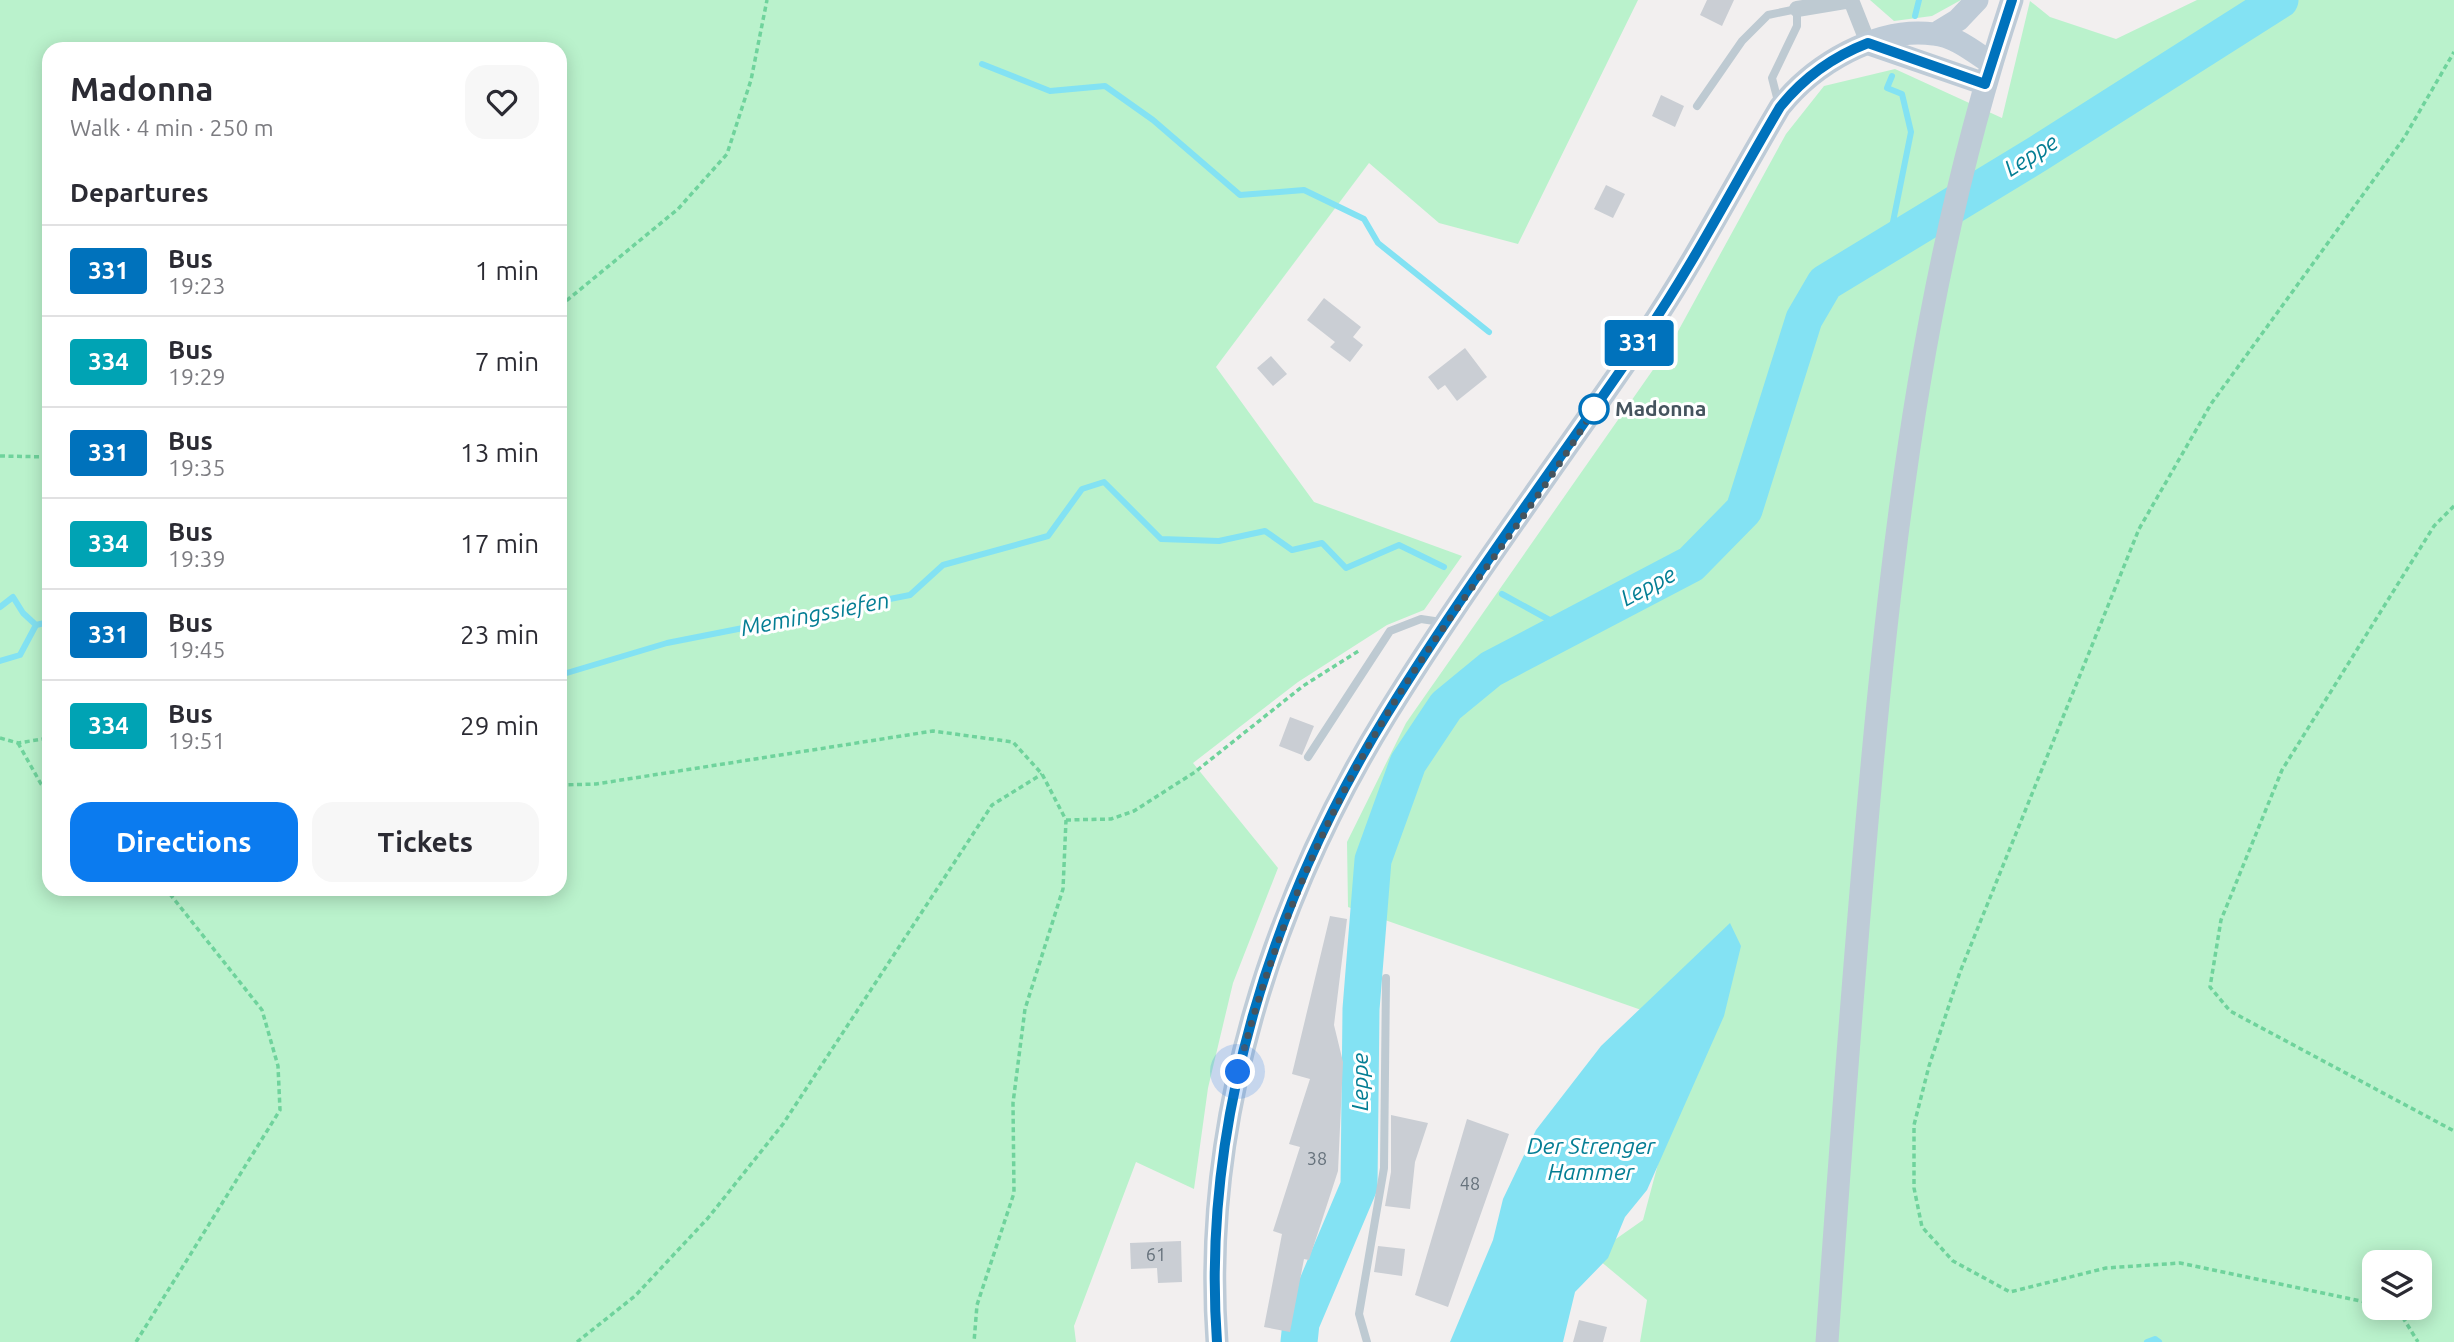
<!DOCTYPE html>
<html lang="en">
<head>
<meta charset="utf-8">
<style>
	:root { --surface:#fff; --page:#f7f7f7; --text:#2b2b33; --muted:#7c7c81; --line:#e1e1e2; --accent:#0b7bef }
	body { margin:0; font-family:Ubuntu,sans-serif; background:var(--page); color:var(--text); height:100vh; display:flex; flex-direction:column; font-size:26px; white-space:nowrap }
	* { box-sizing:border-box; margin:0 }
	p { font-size:23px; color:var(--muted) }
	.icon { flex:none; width:38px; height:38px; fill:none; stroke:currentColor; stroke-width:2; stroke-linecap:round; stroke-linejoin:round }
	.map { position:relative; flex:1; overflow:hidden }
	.details { position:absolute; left:42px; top:42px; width:525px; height:854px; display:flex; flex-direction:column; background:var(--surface); border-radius:21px; box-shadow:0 4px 18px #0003 }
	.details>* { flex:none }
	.badge { padding:0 14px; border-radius:5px; font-size:24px; line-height:46px }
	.tools { position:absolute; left:2362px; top:1250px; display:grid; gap:14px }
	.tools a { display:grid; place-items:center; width:70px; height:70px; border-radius:14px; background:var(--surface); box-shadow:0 4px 18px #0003; font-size:35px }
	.you { position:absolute; width:35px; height:35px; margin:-18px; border:5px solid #fff; border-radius:50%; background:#1a73e8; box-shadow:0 0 0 10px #1a73e833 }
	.map>.badge { position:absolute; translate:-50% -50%; box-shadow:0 0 0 4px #fff }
	h2 { padding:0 28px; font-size:26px; line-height:63px }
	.round { display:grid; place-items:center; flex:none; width:74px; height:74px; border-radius:21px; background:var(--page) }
	.summary { display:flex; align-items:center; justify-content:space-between; height:119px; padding:0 28px }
	h1 { font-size:33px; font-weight:700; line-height:52px }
	.cta { display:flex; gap:14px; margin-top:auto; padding:14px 28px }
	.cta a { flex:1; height:80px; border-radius:21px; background:var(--accent); color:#fff; font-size:28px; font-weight:700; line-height:80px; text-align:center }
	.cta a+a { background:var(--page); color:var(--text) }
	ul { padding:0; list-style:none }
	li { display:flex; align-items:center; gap:21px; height:91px; padding:0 28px; border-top:2px solid var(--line) }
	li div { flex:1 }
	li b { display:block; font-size:26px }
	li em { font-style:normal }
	li .badge { min-width:77px; font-weight:700; text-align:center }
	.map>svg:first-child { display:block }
	.green { fill:#baf2cc; fill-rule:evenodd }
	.water { fill:#83e2f3 }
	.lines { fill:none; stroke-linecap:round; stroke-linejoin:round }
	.stream { stroke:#83e2f3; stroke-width:6 }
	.river { stroke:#83e2f3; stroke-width:37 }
	.building { fill:#caced4 }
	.path { stroke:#6fd39c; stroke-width:3.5; stroke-dasharray:5 3.5; stroke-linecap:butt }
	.service { stroke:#becad2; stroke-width:8 }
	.minor { stroke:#becad2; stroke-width:16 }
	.secondary { stroke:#becbd7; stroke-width:23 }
	.line-casing { stroke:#fff; stroke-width:16 }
	.line { stroke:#0072bc; stroke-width:10 }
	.walk { stroke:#45545e; stroke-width:7; stroke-dasharray:0 12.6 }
	.stop-dot { fill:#fff; stroke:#0072bc; stroke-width:3.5 }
	.labels { text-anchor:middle; stroke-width:6; stroke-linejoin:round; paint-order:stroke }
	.number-label { font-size:18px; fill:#66727c }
	.stop-label { font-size:21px; font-weight:bold; fill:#45545e; stroke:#fff; text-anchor:start }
	.water-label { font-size:23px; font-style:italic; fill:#047e94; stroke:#fff }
</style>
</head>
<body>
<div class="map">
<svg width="2454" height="1342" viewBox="0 0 2454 1342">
	<rect width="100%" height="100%" fill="#f2efef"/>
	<!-- green -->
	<path class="green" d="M0,0H1638L1518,244L1439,223L1369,163L1216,367L1314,502L1462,556L1424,610L1387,625L1298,682L1193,763L1278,868L1233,983L1208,1088L1194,1189L1136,1162L1074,1326L1076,1342H0ZM49,49H560V889H49Z
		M1870,0H1961L1932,16L1894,21Z
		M2197,0H2454V1342H1640L1647,1300L1593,1255L1643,1220L1682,1074L1647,1012L1348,907L1347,842L1406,723L1671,344L1786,134L1824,86L1895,69L2002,118L2030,1L2050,17L2116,39ZM2375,1262H2420V1307H2375Z"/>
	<!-- water -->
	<path class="water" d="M1730,923L1741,946L1724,1016L1647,1190L1625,1217L1608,1258L1575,1292L1563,1342H1450L1493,1240L1503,1199L1536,1130L1601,1046Z"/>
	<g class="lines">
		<!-- stream -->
		<path class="stream" d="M1915,16L1919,0
			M982,64L1050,91L1105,86L1153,120L1240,195L1304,190L1364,219L1378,243L1489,332
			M1889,242L1911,132L1902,94L1887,88L1892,76
			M1502,594L1566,629
			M0,607L13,597L23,613L36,625L49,622
			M0,661L20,655L36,625
			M560,675L667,643L910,595L943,565L1048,536L1082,489L1104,482L1161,539L1219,541L1265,531L1292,550L1322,543L1346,568L1399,545L1444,567
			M2147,1342L2155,1339L2159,1342"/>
		<!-- river -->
		<path class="river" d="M1299,1342L1301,1323L1359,1186L1361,1009L1373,860L1408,763L1446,706L1491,669L1691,564L1744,510L1804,319L1825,283L2039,153L2280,0"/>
	</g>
	<!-- building -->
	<path class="building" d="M1707,0H1734L1722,26L1700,15Z
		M1661,95L1684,106L1675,127L1652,116Z
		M1606,185L1625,194L1613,218L1594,209Z
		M1324,298L1361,327L1353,337L1363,345L1350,362L1330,347L1335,342L1307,320Z
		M1465,348L1487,377L1457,401L1445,385L1438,390L1428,377Z
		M1271,356L1287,374L1273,386L1257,368Z
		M1290,717L1314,726L1302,755L1279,746Z
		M1330,916L1347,919L1334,1025L1343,1062L1338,1171L1309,1260L1304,1259L1290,1332L1264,1327L1282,1234L1273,1231L1300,1147L1289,1144L1310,1079L1292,1074Z
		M1391,1115L1428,1123L1415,1162L1410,1209L1385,1206L1391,1172Z
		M1467,1119L1509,1134L1448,1307L1415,1295Z
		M1181,1241L1182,1282L1158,1283L1157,1268L1131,1269L1130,1243Z
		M1378,1246L1405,1249L1402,1276L1374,1272Z
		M1579,1320L1607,1327L1603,1342H1573Z"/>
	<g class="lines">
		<!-- path -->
		<path class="path" d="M560,306L678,209L727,154L751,80L767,0
			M0,456L49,457
			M2454,506L2434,526L2282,770L2221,920L2210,987L2230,1011L2454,1131
			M0,738L18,743L49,738
			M18,743L41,784L49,791
			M560,785L596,784L933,731L1013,742L1042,774L1066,820L1063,889L1025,1009L1013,1103L1014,1193L977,1305L974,1342
			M1066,820L1111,819L1134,811L1195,772L1303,686L1360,650
			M2375,1304L2180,1263L2106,1268L2010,1292L1953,1261L1922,1227L1914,1188V1125L1929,1066L1960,972L2139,529L2211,404L2404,138L2454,52
			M2391,1307L2397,1308L2418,1342
			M136,1342L280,1110L278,1066L262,1010L166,889
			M577,1342L635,1296L708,1218L783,1124L992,805L1042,774"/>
		<!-- service -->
		<path class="service" d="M1697,106L1742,41L1768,15L1797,9V26L1772,78L1779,105
			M1308,757L1390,631L1421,619L1441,622
			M1367,1342L1359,1314L1384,1168L1386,978"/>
		<!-- minor -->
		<path class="minor" d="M1851,0L1868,43
			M1797,9L1851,0"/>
		<!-- secondary -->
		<path class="secondary" d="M1935,34L1958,20L1977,0
			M1869,44L1985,84
			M1217,1342C1201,1122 1272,901 1387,714C1467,584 1559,461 1645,335C1694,262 1735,183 1780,107C1813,65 1877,26 1934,34C1955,36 1974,52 1991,63
			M1827,1342C1840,1154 1854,965 1871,777C1895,512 1928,253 2012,0"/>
	</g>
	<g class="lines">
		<defs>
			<path id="line" d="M1217,1342C1201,1122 1272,901 1387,714C1467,584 1559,461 1645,335C1694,263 1735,183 1780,107C1804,77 1832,57 1868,43L1985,84L2012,0"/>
		</defs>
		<!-- line casing -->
		<use href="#line" class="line-casing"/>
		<!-- line -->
		<use href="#line" class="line"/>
		<!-- walk -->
		<path class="walk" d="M1238,1072C1270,947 1319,827 1386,716C1449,610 1531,515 1594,409"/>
	</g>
	<!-- markers -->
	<circle class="stop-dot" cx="1594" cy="409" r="14"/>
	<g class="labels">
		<!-- number labels -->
		<g class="number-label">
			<text x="1317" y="1165">38</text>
			<text x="1470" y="1190">48</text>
			<text x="1156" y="1261">61</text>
		</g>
		<!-- stop labels -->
		<g class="stop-label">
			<text x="1615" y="416">Madonna</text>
		</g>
		<!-- water labels -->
		<g class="water-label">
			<text transform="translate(2031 155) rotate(-32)" y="8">Leppe</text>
			<text transform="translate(1648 586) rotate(-28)" y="8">Leppe</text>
			<text transform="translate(815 614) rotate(-11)" y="8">Memingssiefen</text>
			<text transform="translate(1360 1082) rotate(-90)" y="8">Leppe</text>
			<text x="1591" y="1154">Der Strenger<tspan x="1591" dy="26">Hammer</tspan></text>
		</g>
	</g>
</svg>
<div class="tools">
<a><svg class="icon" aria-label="layers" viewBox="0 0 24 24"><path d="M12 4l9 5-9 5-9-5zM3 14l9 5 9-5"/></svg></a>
</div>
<div class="you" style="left:1238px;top:1072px"></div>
<b class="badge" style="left:1639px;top:343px;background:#0072bc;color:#fff">331</b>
<section class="details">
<div class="summary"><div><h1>Madonna</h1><p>Walk · 4 min · 250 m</p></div><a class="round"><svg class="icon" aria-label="heart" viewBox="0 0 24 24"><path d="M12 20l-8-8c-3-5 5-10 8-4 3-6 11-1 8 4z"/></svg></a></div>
<h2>Departures</h2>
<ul>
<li><span class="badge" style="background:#0072bc;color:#fff">331</span><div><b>Bus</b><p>19:23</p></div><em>1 min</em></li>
<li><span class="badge" style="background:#00a3b4;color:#fff">334</span><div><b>Bus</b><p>19:29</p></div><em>7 min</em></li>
<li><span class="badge" style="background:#0072bc;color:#fff">331</span><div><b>Bus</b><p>19:35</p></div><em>13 min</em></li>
<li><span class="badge" style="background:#00a3b4;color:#fff">334</span><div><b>Bus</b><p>19:39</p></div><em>17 min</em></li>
<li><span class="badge" style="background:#0072bc;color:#fff">331</span><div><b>Bus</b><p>19:45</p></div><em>23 min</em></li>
<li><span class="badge" style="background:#00a3b4;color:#fff">334</span><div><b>Bus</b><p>19:51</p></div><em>29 min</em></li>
</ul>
<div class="cta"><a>Directions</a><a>Tickets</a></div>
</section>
</div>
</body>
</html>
